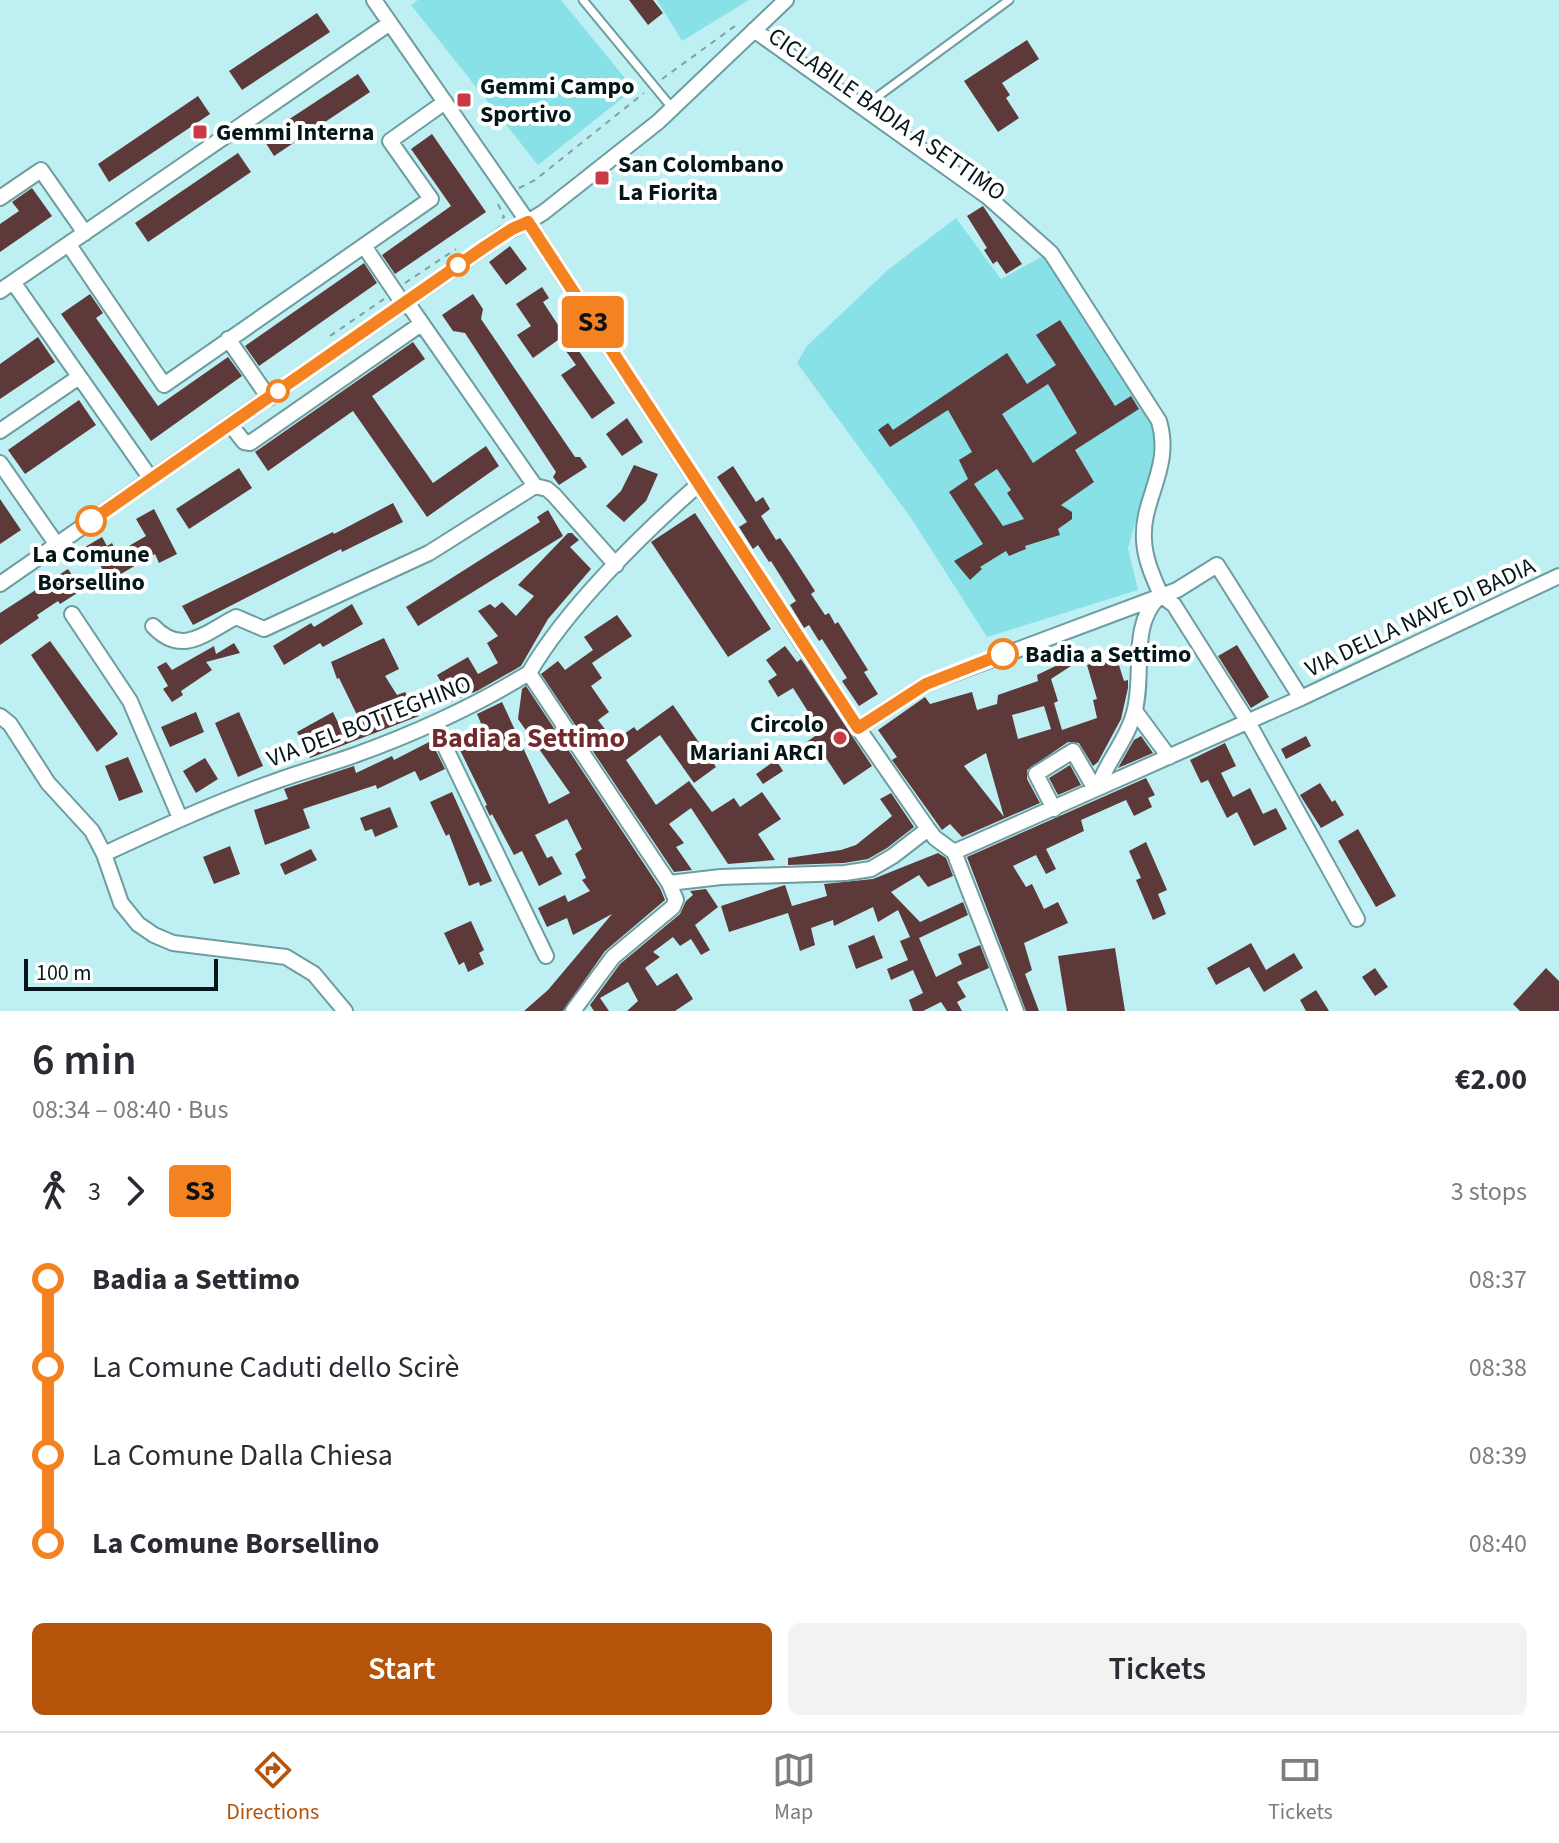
<!DOCTYPE html>
<html lang="en">
<head>
<meta charset="utf-8">
<style>
	:root { --surface:#fff; --page:#f2f2f3; --text:#2b2b33; --muted:#7c7c81; --line:#e1e1e2; --accent:#b45309 }
	body { margin:0; font-family:"Source Sans 3",sans-serif; background:var(--page); color:var(--text); height:100vh; display:flex; flex-direction:column; font-size:30px; white-space:nowrap }
	* { box-sizing:border-box; margin:0 }
	p { font-size:26px; color:var(--muted) }
	.icon { flex:none; width:44px; height:44px; fill:none; stroke:currentColor; stroke-width:2; stroke-linecap:round; stroke-linejoin:round }
	.map { position:relative; height:1011px; overflow:hidden }
	.details { display:flex; flex-direction:column; background:var(--surface); flex:1 }
	.details>* { flex:none }
	.badge { padding:0 16px; border-radius:6px; font-size:28px; line-height:52px }
	.scale { position:absolute; left:24px; bottom:20px; width:194px; box-sizing:border-box; padding-left:8px; border:4px solid #041718; border-top:0; font-size:22px; line-height:28px; white-space:nowrap; color:#041718; -webkit-text-stroke:6px #fff; paint-order:stroke }
	.map>.badge { position:absolute; translate:-50% -50%; box-shadow:0 0 0 4px #fff }
	.legs { display:flex; align-items:center; gap:12px; height:88px; padding:0 32px; font-size:26px }
	.legs p { margin-inline-start:auto }
	.head { display:flex; align-items:center; justify-content:space-between; height:136px; padding:0 32px }
	h1 { font-size:44px; font-weight:600; line-height:60px }
	.button { display:flex; gap:16px; margin-top:auto; padding:16px 32px }
	.button a { flex:1; height:92px; border-radius:12px; background:var(--accent); color:#fff; font-size:32px; font-weight:600; line-height:92px; text-align:center }
	.button a+a { background:var(--page); color:var(--text) }
	ul { padding:0 32px; list-style:none }
	li { display:flex; align-items:center; gap:28px; height:88px; font-size:30px }
	li i { display:grid; place-items:center; width:12px; height:100%; margin:0 10px; background:currentColor }
	li i::after { content:''; width:20px; height:20px; margin:-10px; border:6px solid; border-radius:50%; background:var(--surface) }
	li p { margin-inline-start:auto }
	li:first-child i { background:linear-gradient(#0000 50%,currentColor 0) }
	li:last-child i { background:linear-gradient(currentColor 50%,#0000 0) }
	.tab-bar { display:flex; justify-content:space-around; align-items:center; height:112px; border-top:2px solid var(--line); background:var(--surface); font-size:22px; color:var(--muted) }
	.tab-bar a { display:grid; justify-items:center; gap:4px }
	.tab-bar .active { color:var(--accent) }
	.map>svg:first-child { display:block }
	.green { fill:#88e1e6 }
	.building { fill:#5d3939; fill-rule:evenodd }
	.lines { fill:none; stroke-linecap:round; stroke-linejoin:round }
	.service-casing { stroke:#6e9da0; stroke-width:11 }
	.minor-casing { stroke:#6e9da0; stroke-width:18 }
	.path { stroke:#7aa1a3; stroke-width:2; stroke-dasharray:6 6; stroke-linecap:butt }
	.service { stroke:#fff; stroke-width:7 }
	.minor { stroke:#fff; stroke-width:14 }
	.line-1-casing { stroke:#fff; stroke-width:18 }
	.line-1 { stroke:#f58220; stroke-width:12 }
	.poi-dot { fill:#ca3a46; stroke:#fff; stroke-width:3 }
	.stop-1-dot { fill:#fff; stroke:#f58220; stroke-width:4 }
	.labels { text-anchor:middle; stroke-width:8; stroke-linejoin:round; paint-order:stroke }
	.poi-label { font-size:24px; font-weight:bold; fill:#041718; stroke:#fff; text-anchor:start }
	.street-label { font-size:24px; fill:#041718; stroke:#fff }
	.stop-label { font-size:24px; font-weight:bold; fill:#041718; stroke:#fff }
	.quarter-label { font-size:28px; font-weight:bold; fill:#712b2e; stroke:#fff }
</style>
</head>
<body>
<div class="map">
<svg width="1559" height="1011" viewBox="0 0 1559 1011">
	<rect width="100%" height="100%" fill="#bef0f3"/>
	<!-- green -->
	<path class="green" d="M418,0H561L634,89L538,165L411,5Z
		M657,0H749L682,41Z
		M956,218L1001,279L1045,255L1153,426L1156,451L1128,548L1138,590L987,637L911,518L797,363L807,346L889,269Z"/>
	<!-- building -->
	<path class="building" d="M629,0H653L663,13L648,25Z
		M317,13L330,32L242,90L229,71Z
		M1027,40L1039,59L1002,83L1010,95L1006,98L1019,118L998,132L964,81Z
		M358,74L370,92L274,156L262,137Z
		M198,96L210,114L109,182L98,164Z
		M432,134L486,212L395,274L382,255L451,206L411,149Z
		M238,153L251,172L148,242L135,223Z
		M987,170L1004,185L997,191L977,177Z
		M32,188L52,216L0,252V224L19,211L12,202Z
		M983,206L1022,264L1006,274L997,261L993,264L984,250L987,248L967,216Z
		M510,246L527,269L506,285L489,262Z
		M364,263L377,283L259,366L245,346Z
		M542,287L549,298L543,302L560,328L569,321L582,339L574,344L615,403L592,419L561,375L576,365L558,340L533,358L517,335L531,326L516,304Z
		M90,294L103,313L96,318L158,406L228,357L242,376L151,441L61,314Z
		M473,294L483,309L481,319L575,457H580L587,467L559,485L553,477L556,472L465,333L453,331L442,315Z
		M1060,320L1115,406L1131,396L1139,409L1075,450L1094,482L1061,505L1072,512V519L1058,529L1060,535L1025,546L1026,549L1009,556L1006,551L980,567L982,569L970,580L954,561L983,544L949,492L968,479L959,460L972,452L948,410L890,447L878,430L888,423L893,430L1007,353L1027,384L1056,365L1036,335ZM1048,384L1077,433L1033,463L1002,414ZM997,469L1011,490L1007,493L1024,519L1003,526L974,484Z
		M38,337L55,362L0,399V364Z
		M413,342L425,359L372,396L433,483L486,446L499,466L427,517L353,411L268,471L255,452Z
		M79,400L96,425L25,474L8,450Z
		M627,418L643,442L622,456L606,434Z
		M634,465L658,474L646,501L624,522L606,506L621,491Z
		M733,466L756,502L763,497L770,509L761,516L776,540L780,538L791,554L815,591L811,594L825,615L829,613L835,624L838,622L868,670L864,672L878,694L859,706L842,681L847,678L822,639L819,641L809,625L804,628L790,605L796,601L771,561L769,562L758,545L753,549L739,527L747,522L717,477Z
		M239,468L252,488L189,529L176,509Z
		M0,499L21,530L0,544Z
		M393,503L403,522L342,552L341,549L193,625L182,606L333,532L334,534Z
		M154,509L177,554L159,563L155,554L109,581L99,563L95,565L85,547L102,537L107,546L112,543L117,553L146,536L136,519Z
		M548,510L563,536L418,626L406,607L540,522L537,517Z
		M695,513L771,629L728,657L651,542Z
		M568,533H572L579,540L570,547L591,569L548,619L521,666L477,691L452,701L437,675L468,657L478,674L498,663L487,643L498,636L478,611L490,604L495,608L502,602L516,616L534,596L518,585Z
		M68,569L82,590L60,604L58,601L37,615L39,618L0,645V613Z
		M352,604L363,624L323,647L320,643L284,665L273,646L311,623L314,627Z
		M617,615L632,636L592,663L602,678L591,686L609,712L598,720L614,741L634,727L637,731L673,705L716,767L694,783L660,735L626,760L656,805L689,781L712,812L734,798L740,807L762,792L781,819L758,834L775,860L728,864L691,808L669,824L684,843L676,847L692,870L674,872L541,674L558,661L565,670L593,650L584,637Z
		M384,638L399,669L385,676L397,695L405,692L419,716L310,758L297,732L333,712L341,729L360,721L339,678L337,679L331,662Z
		M50,641L118,734L97,752L31,655Z
		M234,643L240,653L206,662L212,670L181,691L183,695L172,702L163,689L168,686L157,667L166,662L172,670L214,646L216,654Z
		M1237,645L1269,697L1251,708L1218,656Z
		M785,646L797,662L801,659L872,766L844,785L820,749L810,756L802,745L821,732L793,688L778,697L768,681L777,675L766,660Z
		M1116,656L1124,681L1128,680V688L1121,719L1098,762L1093,766L1079,743L1068,742L1027,770V779L1040,803L962,837L950,824L942,830L892,760L897,757L878,730L925,697L930,704L972,692L977,710L997,704L998,695L1038,681L1037,675L1068,660L1071,666L1051,679L1058,701L1054,703L1062,730L1097,718L1093,700L1097,699L1087,665ZM1044,706L1051,729L1018,739L1012,715ZM986,753L1004,817L964,766Z
		M526,686L660,888L665,900L605,951L563,1011H524L548,990L612,914L573,935L567,918L547,927L538,908L565,895L568,902L590,891L582,880L586,878L575,854L582,849L567,819L535,835L547,858L552,856L562,874L539,886L522,851L514,855L492,814L490,816L485,806L487,805L456,742L483,728L477,714L502,702L549,804L570,793L518,719L522,689Z
		M196,712L204,732L170,747L161,727Z
		M239,712L263,766L238,777L215,723Z
		M1141,736L1153,753L1118,768L1134,740Z
		M1306,736L1311,746L1286,759L1281,749Z
		M431,741L445,769L420,781L415,771L377,789L376,785L303,809L310,828L265,845L254,810L288,799L284,789L354,766L356,773L392,756L394,760Z
		M1225,743L1236,766L1221,773L1233,797L1250,788L1263,814L1276,808L1287,829L1254,846L1237,812L1227,818L1208,780L1201,783L1190,760Z
		M128,757L143,792L119,801L105,766Z
		M205,758L218,779L196,793L183,771Z
		M776,760L783,771L763,784L756,774Z
		M1070,765L1081,785L1058,795L1049,778Z
		M1146,778L1155,795L1148,798L1152,807L1134,816L1126,800L1081,820L1084,831L1046,849L1056,869L1046,874L1036,855L1013,866L1026,887L1032,884L1044,909L1058,902L1068,923L1024,943L1032,970L1025,974L1039,1011H1026L967,857Z
		M1320,783L1332,802L1335,800L1344,815L1321,828L1300,795Z
		M452,792L492,881L480,886L479,882L469,886L449,834L446,836L430,802Z
		M891,793L914,827L887,848L868,859L844,863L788,865V858L841,850L856,845L892,816L880,799Z
		M390,807L398,827L375,837L372,829L365,831L360,818Z
		M1358,829L1396,896L1376,907L1338,841Z
		M1146,842L1167,890L1158,894L1166,914L1153,920L1136,880L1141,878L1129,851Z
		M230,846L240,874L214,884L203,857Z
		M311,849L317,860L285,875L280,864Z
		M938,853L946,858L953,876L928,887L919,875L891,892L920,922L963,902L968,915L919,938L936,977L962,964L958,954L980,945L989,968L957,982L966,997L957,1002L962,1011H947L941,1002L923,1011H913L909,1000L923,993L913,970L891,980L887,969L908,960L900,941L910,937L898,910L878,922L873,907L834,926L833,920L811,928L815,945L800,951L788,913L729,932L721,906L785,885L792,906L827,896L824,884L873,879Z
		M706,889L718,907L695,925L710,950L701,955L691,939L680,946L673,937L653,952L660,957L645,968L657,986L677,973L693,999L675,1011H627L638,1001L628,982L600,998L609,1011H594L590,1005L620,964L680,914L686,901L693,895L690,891Z
		M471,921L484,950L479,953L484,964L468,972L464,962L459,965L444,933Z
		M874,935L883,958L856,969L848,946Z
		M1251,943L1266,970L1294,953L1303,968L1264,992L1249,967L1216,985L1207,968Z
		M1115,948L1125,1011H1067L1058,956Z
		M1375,968L1388,987L1375,996L1362,977Z
		M1546,968L1559,981V1011H1520L1513,1004Z
		M1316,990L1329,1011H1306L1300,1000Z"/>
	<g class="lines">
		<defs>
			<path id="service" d="M583,0L673,109
				M862,108L1009,0"/>
			<path id="minor" d="M374,0L528,222L847,712L928,829L935,838L954,852
				M754,30L988,197L1051,253L1159,421C1173,468 1141,499 1144,540C1145,560 1153,577 1161,595
				M0,198L41,170L85,233
				M69,245L164,385L431,199L390,141L445,102
				M364,246L400,299L411,308L535,486
				M13,282L151,479
				M0,291L390,23
				M228,339L269,398
				M230,424L244,442L250,443L421,324
				M0,431L79,377
				M0,463L57,545
				M0,584L505,233L528,222L544,212L658,122L786,0
				M1161,595L1174,605L1248,722L1357,919
				M72,614L130,701L180,818
				M153,626C182,657 205,633 236,617L264,629L429,553L535,486L547,489L554,495L616,565
				M529,673L669,883L721,877L845,873L871,869L893,856L928,829
				M1135,711L1169,757
				M0,716L10,724L48,783L92,831L104,854L121,903L138,924L154,935L173,943L286,957L314,974L345,1011
				M434,724L546,956
				M858,728L926,684L1177,590L1217,565L1301,698
				M1098,787C1107,761 1127,740 1134,713C1145,676 1129,627 1158,598
				M1054,809L1036,774L1073,751L1095,789
				M954,852L1301,698L1559,576
				M954,852L1016,1011
				M104,854C162,827 219,801 279,780C304,771 330,764 355,755C413,734 469,709 522,677L529,673C566,609 642,534 698,485
				M573,1011L613,957L673,907L676,900L669,883"/>
		</defs>
		<!-- service casing -->
		<use href="#service" class="service-casing"/>
		<!-- minor casing -->
		<use href="#minor" class="minor-casing"/>
		<!-- path -->
		<path class="path" d="M662,79L735,26L738,28
			M519,188L535,180L644,93
			M498,204L504,217L502,218
			M405,283L456,249
			M330,336L384,299"/>
		<!-- service -->
		<use href="#service" class="service"/>
		<!-- minor -->
		<use href="#minor" class="minor"/>
	</g>
	<g class="lines">
		<defs>
			<path id="line-1" d="M91,521L486,246L512,229L528,222L858,728L926,684L1003,654"/>
		</defs>
		<!-- line-1 casing -->
		<use href="#line-1" class="line-1-casing"/>
		<!-- line-1 -->
		<use href="#line-1" class="line-1"/>
	</g>
	<!-- markers -->
	<g class="poi-dot">
		<rect x="456" y="92" width="16" height="16" rx="4"/>
		<rect x="192" y="124" width="16" height="16" rx="4"/>
		<rect x="594" y="170" width="16" height="16" rx="4"/>
		<circle cx="840" cy="738" r="8"/>
	</g>
	<g class="stop-1-dot">
		<circle cx="458" cy="265" r="10"/>
		<circle cx="278" cy="391" r="10"/>
		<circle cx="91" cy="521" r="14"/>
		<circle cx="1003" cy="654" r="14"/>
	</g>
	<g class="labels">
		<!-- poi labels -->
		<g class="poi-label">
			<text x="480" y="94">Gemmi Campo<tspan x="480" dy="28">Sportivo</tspan></text>
			<text x="216" y="140">Gemmi Interna</text>
			<text x="618" y="172">San Colombano<tspan x="618" dy="28">La Fiorita</tspan></text>
			<text x="824" y="732" text-anchor="end">Circolo<tspan x="824" dy="28">Mariani ARCI</tspan></text>
		</g>
		<!-- street labels -->
		<g class="street-label">
			<text transform="translate(887 114) rotate(35)" y="8">CICLABILE BADIA A SETTIMO</text>
			<text transform="translate(1420 617) rotate(-25)" y="8">VIA DELLA NAVE DI BADIA</text>
			<text transform="translate(369 721) rotate(-21)" y="8">VIA DEL BOTTEGHINO</text>
		</g>
		<!-- stop labels -->
		<g class="stop-label">
			<text x="91" y="562">La Comune<tspan x="91" dy="28">Borsellino</tspan></text>
			<text x="1025" y="662" text-anchor="start">Badia a Settimo</text>
		</g>
		<!-- quarter labels -->
		<g class="quarter-label">
			<text x="528" y="747">Badia a Settimo</text>
		</g>
	</g>
</svg>
<div class="scale">100 m</div>
<b class="badge" style="left:593px;top:322px;background:#f58220;color:#111">S3</b>
</div>
<section class="details">
<div class="head"><div><h1>6 min</h1><p>08:34 – 08:40 · Bus</p></div><b>€2.00</b></div>
<div class="legs"><svg class="icon" aria-label="walk" viewBox="0 0 24 24"><circle cx="13" cy="4" r="2"/><path d="M13 8l-2 6 4 7M11 14l-3 7M7 12l3-4h3l4 4"/></svg>3<svg class="icon" aria-label="forward" viewBox="0 0 24 24"><path d="M9 5l7 7-7 7"/></svg><b class="badge" style="background:#f58220;color:#111">S3</b><p>3 stops</p></div>
<ul>
<li><i style="color:#f58220"></i><b>Badia a Settimo</b><p>08:37</p></li>
<li><i style="color:#f58220"></i><span>La Comune Caduti dello Scirè</span><p>08:38</p></li>
<li><i style="color:#f58220"></i><span>La Comune Dalla Chiesa</span><p>08:39</p></li>
<li><i style="color:#f58220"></i><b>La Comune Borsellino</b><p>08:40</p></li>
</ul>
<div class="button"><a>Start</a><a>Tickets</a></div>
</section>
<nav class="tab-bar">
<a class="active"><svg class="icon" aria-label="directions" viewBox="0 0 24 24"><path d="M12 3l9 9-9 9-9-9zM9 14v-3h6M13 9l2 2-2 2"/></svg>Directions</a>
<a><svg class="icon" aria-label="map" viewBox="0 0 24 24"><path d="M3 6l6-2 6 2 6-2v14l-6 2-6-2-6 2zM9 4v14M15 6v14"/></svg>Map</a>
<a><svg class="icon" aria-label="tickets" viewBox="0 0 24 24"><path d="M3 7h18v10H3zM15 7v10"/></svg>Tickets</a>
</nav>
</body>
</html>
